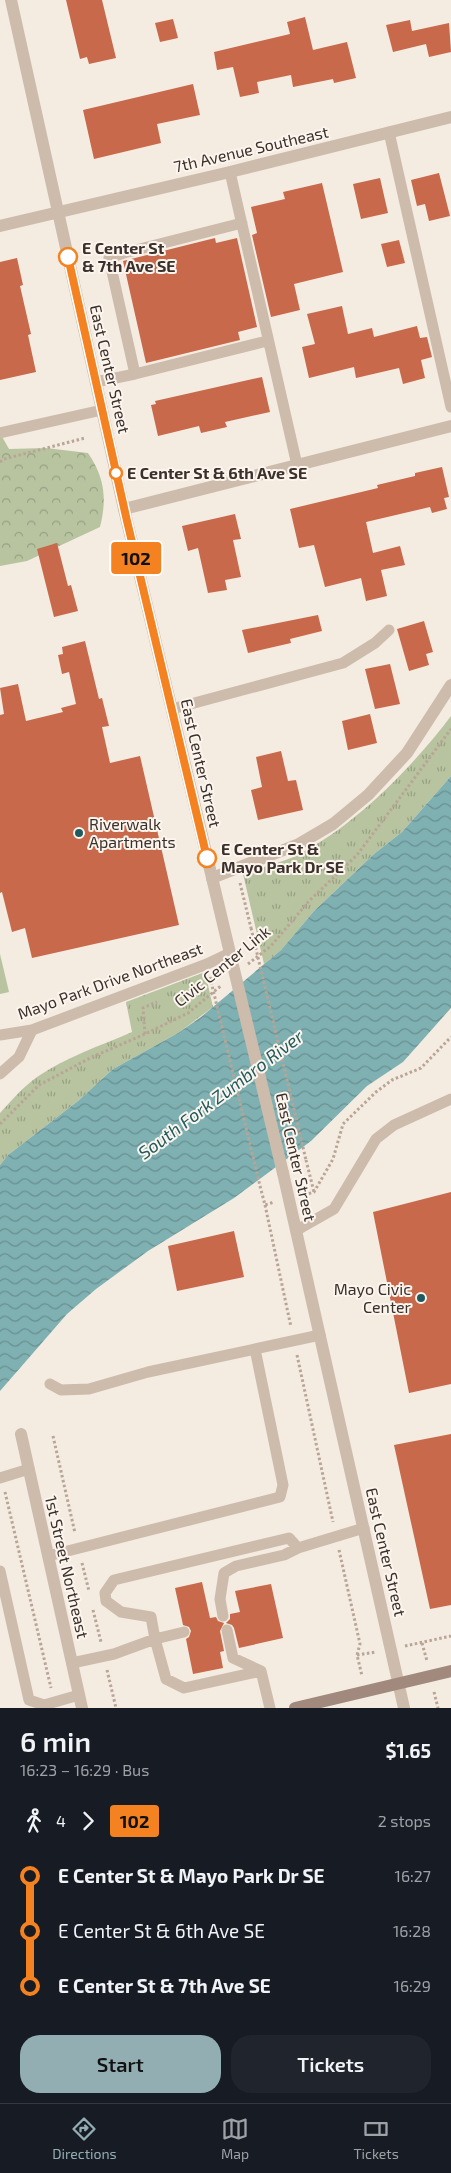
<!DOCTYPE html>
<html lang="en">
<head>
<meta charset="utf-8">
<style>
	:root { --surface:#171b24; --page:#20242c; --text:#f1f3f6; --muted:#9ea1a6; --line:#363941; --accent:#92aeb2 }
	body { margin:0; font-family:"Exo 2",sans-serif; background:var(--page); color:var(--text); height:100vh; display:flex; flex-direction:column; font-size:19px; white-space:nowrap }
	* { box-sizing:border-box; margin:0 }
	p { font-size:16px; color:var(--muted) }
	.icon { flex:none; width:28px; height:28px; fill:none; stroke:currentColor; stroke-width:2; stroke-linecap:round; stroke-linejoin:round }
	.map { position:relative; height:1708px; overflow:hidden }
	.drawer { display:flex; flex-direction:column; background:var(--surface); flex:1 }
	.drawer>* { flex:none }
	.badge { padding:0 10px; border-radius:4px; font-size:18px; line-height:32px }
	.map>.badge { position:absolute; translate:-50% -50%; box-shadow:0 0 0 2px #fff }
	.legs { display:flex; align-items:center; gap:8px; height:55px; padding:0 20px; font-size:16px }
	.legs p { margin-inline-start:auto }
	.summary { display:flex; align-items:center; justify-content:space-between; height:85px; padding:0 20px }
	h1 { font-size:28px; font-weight:600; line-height:38px }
	.primary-button { display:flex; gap:10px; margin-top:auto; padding:10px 20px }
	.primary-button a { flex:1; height:58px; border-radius:20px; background:var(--accent); color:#111; font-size:20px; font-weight:600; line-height:58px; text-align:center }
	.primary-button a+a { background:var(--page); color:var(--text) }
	ul { padding:0 20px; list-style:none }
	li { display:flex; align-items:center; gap:18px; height:55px; font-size:19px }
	li i { display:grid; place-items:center; width:8px; height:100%; margin:0 6px; background:currentColor }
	li i::after { content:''; width:12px; height:12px; margin:-6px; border:4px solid; border-radius:50%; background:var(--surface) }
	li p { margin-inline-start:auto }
	li:first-child i { background:linear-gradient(#0000 50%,currentColor 0) }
	li:last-child i { background:linear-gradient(currentColor 50%,#0000 0) }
	.menu { display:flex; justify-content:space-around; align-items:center; height:70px; border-top:1px solid var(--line); background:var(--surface); font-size:14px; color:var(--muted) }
	.menu a { display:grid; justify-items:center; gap:2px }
	.menu .on { color:var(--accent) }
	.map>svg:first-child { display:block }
	.grass { fill:url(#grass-tufts) }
	.forest { fill:url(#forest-crowns) }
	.pitch { fill:#b8c4a0 }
	.water { fill:url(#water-waves) }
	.building { fill:#c8694b }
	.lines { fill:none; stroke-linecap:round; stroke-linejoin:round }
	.path { stroke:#b9a596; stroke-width:3; stroke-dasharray:2.5 2.5; stroke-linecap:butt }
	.service { stroke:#cdbbac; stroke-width:11 }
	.minor { stroke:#cdbbac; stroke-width:12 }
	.tertiary { stroke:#cdbbac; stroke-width:12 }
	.secondary { stroke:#a18a7d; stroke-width:12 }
	.path-bridge { stroke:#b9a596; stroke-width:3; stroke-dasharray:2.5 2.5; stroke-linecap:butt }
	.tertiary-bridge { stroke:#cdbbac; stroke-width:12 }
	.line-1-casing { stroke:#fff; stroke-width:11 }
	.line-1 { stroke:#f58220; stroke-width:8 }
	.stop-1-dot { fill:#fff; stroke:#f58220; stroke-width:2.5 }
	.poi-dot { fill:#1f5a5e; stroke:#fbf5ee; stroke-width:2 }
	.labels { text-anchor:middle; stroke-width:4; stroke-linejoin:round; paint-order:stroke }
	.street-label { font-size:16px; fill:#3b302b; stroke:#fbf5ee }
	.stop-label { font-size:16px; font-weight:bold; fill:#3b302b; stroke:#fbf5ee; text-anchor:start }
	.poi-label { font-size:16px; fill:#3b302b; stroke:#fbf5ee; text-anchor:start }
	.water-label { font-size:18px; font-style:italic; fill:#1f5a5e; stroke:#fbf5ee }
</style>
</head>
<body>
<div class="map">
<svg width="451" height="1708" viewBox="0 0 451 1708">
	<defs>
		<pattern id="grass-tufts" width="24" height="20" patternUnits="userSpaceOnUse" patternTransform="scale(1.25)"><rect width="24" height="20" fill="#b8c4a0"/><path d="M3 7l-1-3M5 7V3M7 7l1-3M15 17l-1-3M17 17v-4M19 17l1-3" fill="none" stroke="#97a083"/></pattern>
		<pattern id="forest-crowns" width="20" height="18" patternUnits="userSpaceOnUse" patternTransform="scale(1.25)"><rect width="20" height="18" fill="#b8c4a0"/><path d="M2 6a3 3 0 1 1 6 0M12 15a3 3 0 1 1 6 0" fill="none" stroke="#97a083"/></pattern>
		<pattern id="water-waves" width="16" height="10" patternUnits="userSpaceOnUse" patternTransform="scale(1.25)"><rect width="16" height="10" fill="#7fb0b2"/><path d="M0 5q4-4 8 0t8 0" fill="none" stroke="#699091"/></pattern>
	</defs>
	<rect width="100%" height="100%" fill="#f4ebe1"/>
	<!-- grass -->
	<path class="grass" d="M451,716V776L402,832L374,854L314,911L281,950L264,964L243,874C259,868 276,864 291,858C350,831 412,768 451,716Z
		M205,972L213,1007L178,1033L113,1069L78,1101L8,1155L0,1165V1113C11,1101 23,1087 37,1077C66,1057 100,1046 132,1032L126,1002Z"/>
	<!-- forest -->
	<path class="forest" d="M0,433L9,449L46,448L88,453C105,478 107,499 100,527L27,561L0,566Z"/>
	<!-- pitch -->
	<path class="pitch" d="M0,954L9,992L0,994Z"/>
	<!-- water -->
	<path class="water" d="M451,776V1008L403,1062L367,1086L311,1141L234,1198L148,1251L96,1289L67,1314L0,1391V1165L8,1155L78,1101L113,1069L178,1033L201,1017L281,950L314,911L374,854L402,832Z"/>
	<!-- building -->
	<path class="building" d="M66,0H102L116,58L89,64L87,57L80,59Z
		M305,17L313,50L347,42L356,78L334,83L333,79L293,87L291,75L257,82L259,93L240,97L233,67L217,70L214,52L290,34L287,22Z
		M173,19L178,38L160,42L155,23Z
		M410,20L412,31L449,23L451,52L429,57L426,44L393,52L386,25Z
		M193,84L200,115L157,124L161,143L94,159L83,110Z
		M439,173L450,216L429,221L425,204L417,206L411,180Z
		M380,178L388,213L361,219L353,184Z
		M322,183L343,272L294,284L300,310L271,317L252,235L257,233L251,207L285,199L283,192Z
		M215,238L216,243L237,238L257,327L238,332L240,340L146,363L123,261Z
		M399,240L405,263L387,267L381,244Z
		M17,258L23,285L20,286L31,334L28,335L36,372L0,380V262Z
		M342,306L348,334L372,328L374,337L417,326L420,338L427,337L432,357L421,360L425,378L403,384L399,368L356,378L354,367L309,378L302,347L315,344L307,314Z
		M262,377L270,412L225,422L227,427L201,433L199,426L158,436L151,405L156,404L155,401Z
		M442,467L449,497L444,498L447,509L432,513L430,507L366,522L373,553L400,546L405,565L381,570L387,596L366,601L361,578L325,587L314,545L299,548L290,509L378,488L377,485L415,476V473Z
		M235,514L241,539L233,540L241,577L225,580L227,590L208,593L198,548L188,551L182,526Z
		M57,543L68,586L71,585L78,611L54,617L37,549Z
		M318,615L322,631L290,639L291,643L248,653L242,630Z
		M424,621L433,652L426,654L429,665L409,671L397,629Z
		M85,641L99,699L102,698L109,726L102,727L110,763L140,756L179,925L32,958L25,928L12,932L2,892L0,893V715L4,714L0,688L18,684L26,721L63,712L61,708L76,704L69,672L62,674L58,655L63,654L62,647Z
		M390,664L400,704L375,709L365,669Z
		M370,714L377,743L348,750L342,721Z
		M281,751L288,781L296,780L303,810L258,820L251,790L262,787L256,757Z
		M451,1192V1384L409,1393L373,1212Z
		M234,1231L244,1277L177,1291L168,1246Z
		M451,1434V1605L430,1609L394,1445Z
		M202,1582L210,1618L216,1617L218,1621L224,1623L220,1631L224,1651L220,1652L223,1668L193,1674L186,1639L189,1637L191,1631L189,1627L183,1625L175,1588Z
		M271,1584L283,1638L239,1648L234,1628L232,1625L226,1623L230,1619V1614L240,1612L235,1591Z"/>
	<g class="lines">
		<!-- path -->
		<path class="path" d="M0,462L4,459L85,438
			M240,883L251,928
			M248,964L271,946L309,901L357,855L451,729
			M145,1034L143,1008L157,1002
			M0,1124L39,1085L92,1057L145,1034L188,1013L222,985
			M306,1160L314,1192
			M260,1186L265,1205L274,1202
			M304,1195L314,1192L333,1159L343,1124L376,1092L392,1080L421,1068L451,1037
			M265,1205L291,1327
			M297,1355L333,1522
			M53,1436L75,1533
			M5,1492L51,1688
			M339,1550L360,1644L357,1655L362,1676
			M82,1563L89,1591
			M93,1610L101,1642
			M422,1643L427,1661
			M405,1646L451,1636
			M357,1655L376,1652
			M107,1670L116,1708
			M434,1692L438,1708"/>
		<!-- service -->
		<path class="service" d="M389,132L451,407
			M230,172L297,465
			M135,374L267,341
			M96,382L135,374L109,258L124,253L242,223
			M0,433L102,410
			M172,709L343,663L375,643L389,630
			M0,1035L32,1030L207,964L230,953
			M0,1074L19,1057L32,1030
			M297,1230L334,1209L376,1139L394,1125L451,1099
			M50,1384L61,1390L89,1389L148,1372L320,1335
			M0,1478L29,1469
			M48,1556L280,1497L283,1485L255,1349
			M0,1571L29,1700L44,1705L79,1695
			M223,1616L220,1599L224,1573L236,1566L284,1555L298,1548L364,1528
			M227,1630L233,1658L261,1671
			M184,1632L155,1639L166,1679L184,1688L261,1671
			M72,1663L114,1654L155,1639L151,1617L121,1612L106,1601L105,1593L114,1580L289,1538L298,1548
			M261,1671L270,1708"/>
		<!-- minor -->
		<path class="minor" d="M0,226L230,172L451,117
			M124,509L451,426
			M212,878L299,844L333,824L368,795L407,753L451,685
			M21,1434L82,1708"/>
		<!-- tertiary -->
		<path class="tertiary" d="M11,0L124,509L230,953
			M283,1173L404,1708"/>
		<!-- secondary -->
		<path class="secondary" d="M295,1708L451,1671"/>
		<!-- path-bridge -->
		<path class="path-bridge" d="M251,928L306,1160
			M210,977L260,1186"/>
		<!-- tertiary-bridge -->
		<path class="tertiary-bridge" d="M230,953L283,1173"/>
	</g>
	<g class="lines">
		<defs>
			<path id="line-1" d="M68,257L127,521L207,858"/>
		</defs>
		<!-- line-1 casing -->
		<use href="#line-1" class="line-1-casing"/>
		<!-- line-1 -->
		<use href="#line-1" class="line-1"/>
	</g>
	<!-- markers -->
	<g class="stop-1-dot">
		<circle cx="68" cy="257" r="9"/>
		<circle cx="116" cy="473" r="6"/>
		<circle cx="207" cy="858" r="9"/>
	</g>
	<g class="poi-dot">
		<circle cx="79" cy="833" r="5"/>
		<circle cx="421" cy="1298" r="5"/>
	</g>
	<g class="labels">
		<!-- street labels -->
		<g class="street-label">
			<text transform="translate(251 149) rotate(-13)" y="6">7th Avenue Southeast</text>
			<text transform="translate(110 369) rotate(77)" y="6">East Center Street</text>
			<text transform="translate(201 763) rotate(77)" y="6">East Center Street</text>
			<text transform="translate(222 966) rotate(-39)" y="6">Civic Center Link</text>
			<text transform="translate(110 981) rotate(-20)" y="6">Mayo Park Drive Northeast</text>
			<text transform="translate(296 1157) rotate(77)" y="6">East Center Street</text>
			<text transform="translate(386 1552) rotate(77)" y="6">East Center Street</text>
			<text transform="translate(67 1567) rotate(77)" y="6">1st Street Northeast</text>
		</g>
		<!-- stop labels -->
		<g class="stop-label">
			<text x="82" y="254">E Center St<tspan x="82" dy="18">&amp; 7th Ave SE</tspan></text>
			<text x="127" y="479">E Center St &amp; 6th Ave SE</text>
			<text x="221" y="855">E Center St &amp;<tspan x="221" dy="18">Mayo Park Dr SE</tspan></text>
		</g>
		<!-- poi labels -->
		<g class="poi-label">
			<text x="89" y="830">Riverwalk<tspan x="89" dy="18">Apartments</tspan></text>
			<text x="411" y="1295" text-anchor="end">Mayo Civic<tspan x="411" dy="18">Center</tspan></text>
		</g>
		<!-- water labels -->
		<g class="water-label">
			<text transform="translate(221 1095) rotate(-37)" y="6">South Fork Zumbro River</text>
		</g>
	</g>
</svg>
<b class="badge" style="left:136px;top:558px;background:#f58220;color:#111">102</b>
</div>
<section class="drawer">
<div class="summary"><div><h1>6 min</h1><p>16:23 – 16:29 · Bus</p></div><b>$1.65</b></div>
<div class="legs"><svg class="icon" aria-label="walk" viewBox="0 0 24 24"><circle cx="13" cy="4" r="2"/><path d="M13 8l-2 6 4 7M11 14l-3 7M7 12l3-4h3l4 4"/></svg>4<svg class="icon" aria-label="forward" viewBox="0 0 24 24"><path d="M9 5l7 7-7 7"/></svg><b class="badge" style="background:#f58220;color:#111">102</b><p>2 stops</p></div>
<ul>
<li><i style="color:#f58220"></i><b>E Center St &amp; Mayo Park Dr SE</b><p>16:27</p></li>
<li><i style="color:#f58220"></i><span>E Center St &amp; 6th Ave SE</span><p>16:28</p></li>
<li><i style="color:#f58220"></i><b>E Center St &amp; 7th Ave SE</b><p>16:29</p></li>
</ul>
<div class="primary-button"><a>Start</a><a>Tickets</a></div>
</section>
<nav class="menu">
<a class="on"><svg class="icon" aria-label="directions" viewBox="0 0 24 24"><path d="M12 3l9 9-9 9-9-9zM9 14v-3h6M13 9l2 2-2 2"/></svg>Directions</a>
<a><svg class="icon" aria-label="map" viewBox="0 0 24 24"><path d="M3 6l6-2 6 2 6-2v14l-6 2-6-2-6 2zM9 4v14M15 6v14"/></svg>Map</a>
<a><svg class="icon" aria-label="tickets" viewBox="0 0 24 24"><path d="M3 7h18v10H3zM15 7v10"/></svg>Tickets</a>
</nav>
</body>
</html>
